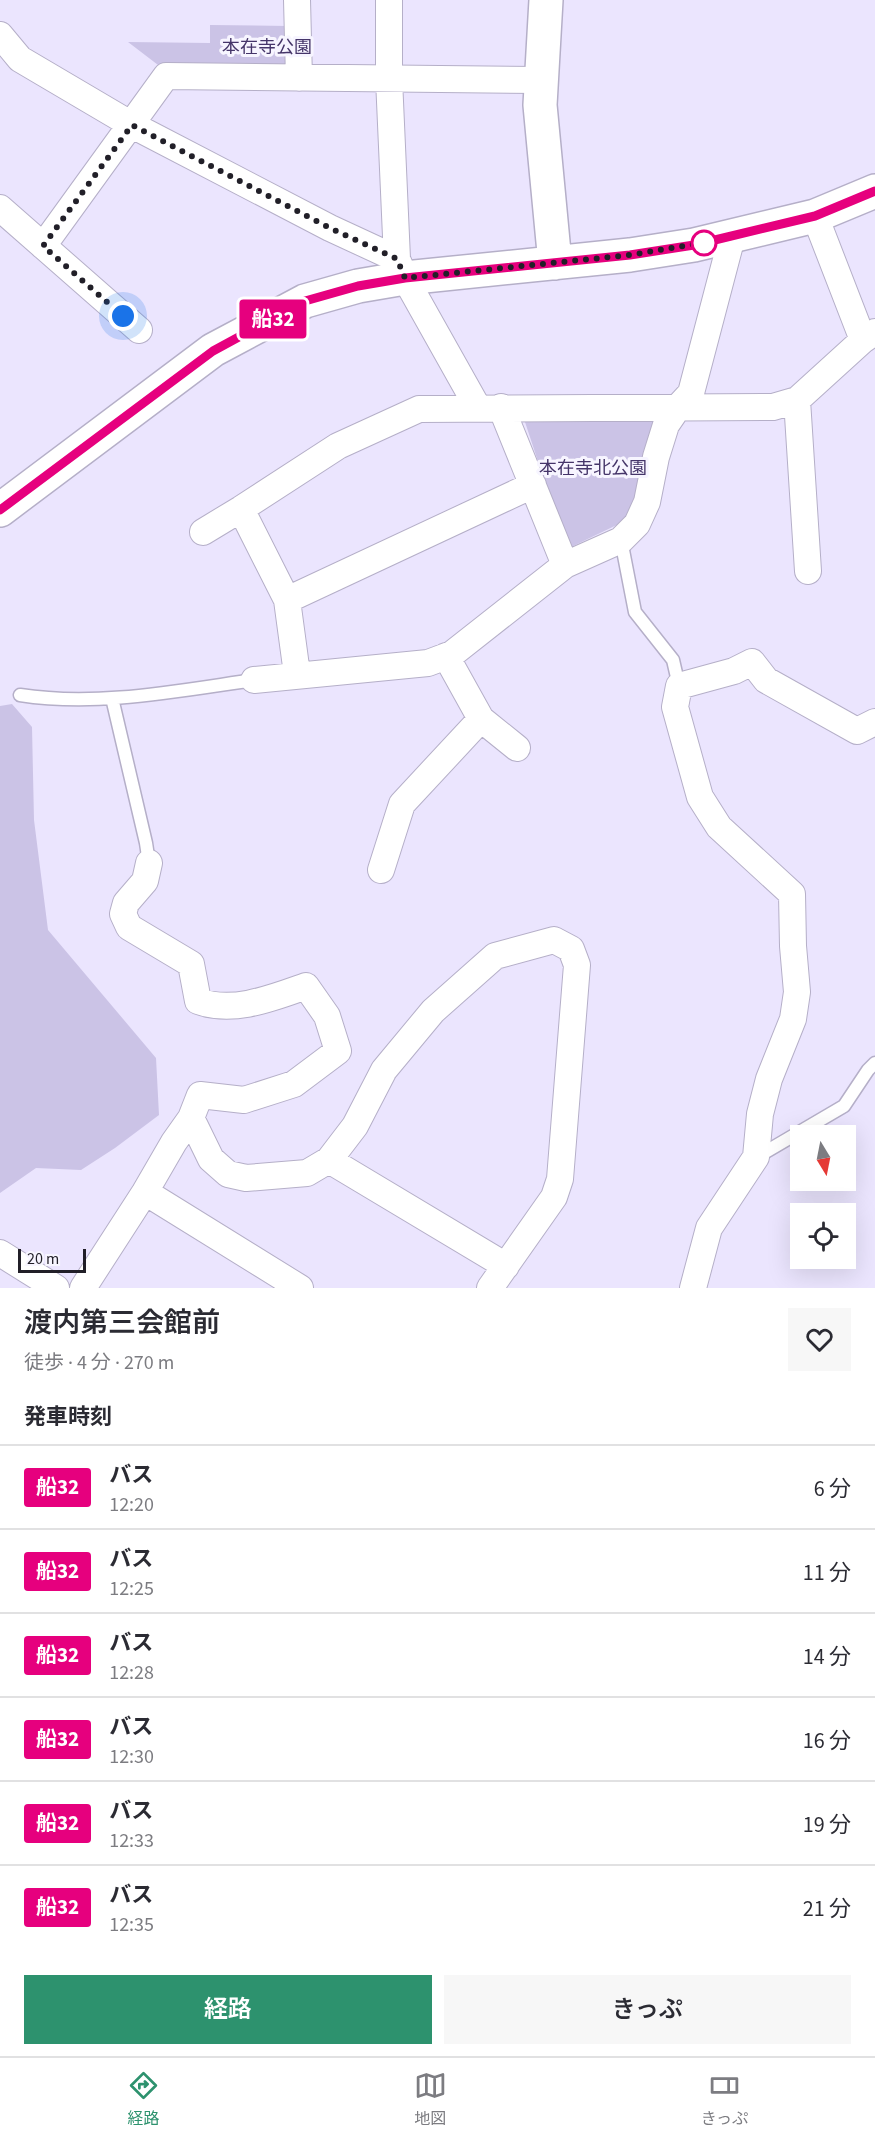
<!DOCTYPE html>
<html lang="ja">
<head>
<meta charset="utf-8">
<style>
	:root { --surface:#fff; --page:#f7f7f7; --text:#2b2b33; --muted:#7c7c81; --line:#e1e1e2; --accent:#2d926e }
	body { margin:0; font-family:"Source Sans 3","Noto Sans JP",sans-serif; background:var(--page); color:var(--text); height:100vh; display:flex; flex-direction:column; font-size:22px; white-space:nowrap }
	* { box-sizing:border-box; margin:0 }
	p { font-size:20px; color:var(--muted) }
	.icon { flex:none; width:33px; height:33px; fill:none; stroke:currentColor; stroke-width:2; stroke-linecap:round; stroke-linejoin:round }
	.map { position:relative; height:1288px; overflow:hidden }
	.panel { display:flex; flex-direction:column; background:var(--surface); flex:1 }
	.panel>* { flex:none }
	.badge { padding:0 12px; border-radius:4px; font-size:21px; line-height:39px }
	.needle { width:39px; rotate:170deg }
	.buttons { position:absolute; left:790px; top:1125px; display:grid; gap:12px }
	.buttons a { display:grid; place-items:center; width:66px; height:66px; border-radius:0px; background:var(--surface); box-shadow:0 6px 24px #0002; font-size:30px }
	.scale { position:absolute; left:18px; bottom:15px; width:68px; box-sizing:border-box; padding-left:6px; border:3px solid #211f28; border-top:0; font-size:16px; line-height:21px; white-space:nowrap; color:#211f28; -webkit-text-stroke:4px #f7f5ff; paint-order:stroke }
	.you { position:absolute; width:30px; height:30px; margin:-15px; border:4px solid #fff; border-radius:50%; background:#1a73e8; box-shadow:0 0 0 9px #1a73e833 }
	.map>.badge { position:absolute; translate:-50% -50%; box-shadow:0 0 0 3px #fff }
	h2 { padding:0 24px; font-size:22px; line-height:54px }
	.round { display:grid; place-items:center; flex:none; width:63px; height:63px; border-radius:0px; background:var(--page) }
	.headline { display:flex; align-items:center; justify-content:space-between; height:102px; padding:0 24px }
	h1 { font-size:28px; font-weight:600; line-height:45px }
	.action { display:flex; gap:12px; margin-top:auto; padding:12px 24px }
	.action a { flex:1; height:69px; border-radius:0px; background:var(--accent); color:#fff; font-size:24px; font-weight:600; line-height:69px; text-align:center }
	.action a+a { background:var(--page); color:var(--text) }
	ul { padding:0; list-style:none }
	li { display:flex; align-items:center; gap:18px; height:84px; padding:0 24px; border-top:2px solid var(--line) }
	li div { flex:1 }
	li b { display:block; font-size:22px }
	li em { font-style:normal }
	li .badge { min-width:66px; font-weight:700; text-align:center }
	.dock { display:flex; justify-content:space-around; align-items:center; height:84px; border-top:2px solid var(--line); background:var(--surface); font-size:16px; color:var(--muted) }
	.dock a { display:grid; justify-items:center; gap:3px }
	.dock .current { color:var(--accent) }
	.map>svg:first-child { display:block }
	.green { fill:#cbc3e6 }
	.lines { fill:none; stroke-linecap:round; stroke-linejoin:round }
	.lane-casing { stroke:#b5afc8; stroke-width:15 }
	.street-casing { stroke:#b5afc8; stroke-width:28 }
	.secondary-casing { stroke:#b5afc8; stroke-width:36 }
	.lane { stroke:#fff; stroke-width:12 }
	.street { stroke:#fff; stroke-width:26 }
	.secondary { stroke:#fff; stroke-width:33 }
	.line-casing { stroke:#fff; stroke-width:14 }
	.line { stroke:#e6007e; stroke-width:9 }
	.walk { stroke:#211f28; stroke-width:6; stroke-dasharray:0 10.8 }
	.stop-dot { fill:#fff; stroke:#e6007e; stroke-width:3 }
	.labels { text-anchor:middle; stroke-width:6; stroke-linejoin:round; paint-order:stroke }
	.park-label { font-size:18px; fill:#453569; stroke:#f7f5ff }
</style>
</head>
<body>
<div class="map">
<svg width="875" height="1288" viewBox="0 0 875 1288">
	<rect width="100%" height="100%" fill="#ebe5fe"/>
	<!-- green -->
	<path class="green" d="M210,25L288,26L289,68H162L128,42L210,43Z
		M666,417L625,521L567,549L524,419Z
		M12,704L32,727L34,820L48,930L156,1058L159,1115L115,1148L81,1170L36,1168L0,1193V706Z"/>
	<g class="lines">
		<defs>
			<path id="lane" d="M621,540L635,612L673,660L679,686
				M20,695C97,707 177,691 254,680
				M112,698L146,843L149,863
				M757,1157L844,1106L868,1070L875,1063"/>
			<path id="street" d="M297,0L299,78
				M389,0V79L397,259L405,278L478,408
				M0,35L20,59L132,125L330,228L397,259
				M0,208L139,330
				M815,216L863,340
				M43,246L166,76L541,80
				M797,400L808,571
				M501,407L565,565
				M241,509L287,600L297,674
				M203,532L241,509L338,446L419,409L773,407L797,400L863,340L875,332
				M287,600L533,485
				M446,656L481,719L517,748
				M254,680L428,663L452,654L565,565L621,540L637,524L647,502L656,457L666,425L679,406L691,393L732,237
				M381,870L402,804L481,719
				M191,1118L211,1159L228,1174L246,1178L307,1173L329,1160L355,1126L384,1070L433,1011L495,956L554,940L571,949L577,965L560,1179L554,1197L490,1288
				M329,1160L506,1266
				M145,1192L300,1288
				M0,1253L56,1288
				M83,1288L145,1192L174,1142L191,1118L200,1095L244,1100L294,1084L338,1051L327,1016L306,986C272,998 233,1014 198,1001L191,964L129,927L123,914L126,903L145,881L149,863
				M693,1288L709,1228L756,1157L760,1114L769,1079L793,1019L797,992L793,946L792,894L719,827L700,797L675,707L679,686L734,671L752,662L766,680L857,731L875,722"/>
			<path id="secondary" d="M546,0L540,105L555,263
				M0,510L213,350L305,301L358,286L405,278L630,255L694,245L815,216L875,191"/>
		</defs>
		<!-- lane casing -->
		<use href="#lane" class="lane-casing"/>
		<!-- street casing -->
		<use href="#street" class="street-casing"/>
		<!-- secondary casing -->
		<use href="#secondary" class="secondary-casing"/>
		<!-- lane -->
		<use href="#lane" class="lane"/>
		<!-- street -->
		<use href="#street" class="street"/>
		<!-- secondary -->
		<use href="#secondary" class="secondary"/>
	</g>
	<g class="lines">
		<defs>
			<path id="line" d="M0,510L213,351L305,301L358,286L405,278L630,255L694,245L815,216L875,191"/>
		</defs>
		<!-- line casing -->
		<use href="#line" class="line-casing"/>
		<!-- line -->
		<use href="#line" class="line"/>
		<!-- walk -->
		<path class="walk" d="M123,316L43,246L132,125L330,228L397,259L405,278L630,255L713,241L704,243"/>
	</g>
	<!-- markers -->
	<circle class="stop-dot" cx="704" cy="243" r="12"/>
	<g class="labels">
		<!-- park labels -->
		<g class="park-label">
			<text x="267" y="53">本在寺公園</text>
			<text x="593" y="474">本在寺北公園</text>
		</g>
	</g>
</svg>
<div class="buttons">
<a><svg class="needle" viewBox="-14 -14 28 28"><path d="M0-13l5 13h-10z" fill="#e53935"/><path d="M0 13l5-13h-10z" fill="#7c7c81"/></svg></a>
<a><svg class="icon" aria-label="locate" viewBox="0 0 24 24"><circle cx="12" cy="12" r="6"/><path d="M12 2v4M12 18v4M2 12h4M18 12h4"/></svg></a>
</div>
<div class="scale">20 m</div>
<div class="you" style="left:123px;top:316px"></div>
<b class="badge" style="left:273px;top:319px;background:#e6007e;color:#fff">船32</b>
</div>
<section class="panel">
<div class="headline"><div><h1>渡内第三会館前</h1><p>徒歩 · 4 分 · 270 m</p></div><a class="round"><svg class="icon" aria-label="heart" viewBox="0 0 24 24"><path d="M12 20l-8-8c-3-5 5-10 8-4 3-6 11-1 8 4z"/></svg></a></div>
<h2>発車時刻</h2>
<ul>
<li><span class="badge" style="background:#e6007e;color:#fff">船32</span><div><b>バス</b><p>12:20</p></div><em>6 分</em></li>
<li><span class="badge" style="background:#e6007e;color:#fff">船32</span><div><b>バス</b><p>12:25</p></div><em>11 分</em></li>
<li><span class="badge" style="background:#e6007e;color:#fff">船32</span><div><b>バス</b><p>12:28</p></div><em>14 分</em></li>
<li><span class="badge" style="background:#e6007e;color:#fff">船32</span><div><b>バス</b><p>12:30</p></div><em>16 分</em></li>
<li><span class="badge" style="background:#e6007e;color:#fff">船32</span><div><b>バス</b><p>12:33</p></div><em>19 分</em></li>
<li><span class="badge" style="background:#e6007e;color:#fff">船32</span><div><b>バス</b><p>12:35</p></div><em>21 分</em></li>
</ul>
<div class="action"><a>経路</a><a>きっぷ</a></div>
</section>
<nav class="dock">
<a class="current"><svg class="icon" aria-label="directions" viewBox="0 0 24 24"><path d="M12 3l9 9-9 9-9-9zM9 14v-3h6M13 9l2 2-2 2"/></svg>経路</a>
<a><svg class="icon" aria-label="map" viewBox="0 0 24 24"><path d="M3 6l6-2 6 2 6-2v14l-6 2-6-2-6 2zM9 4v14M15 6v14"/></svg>地図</a>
<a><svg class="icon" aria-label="tickets" viewBox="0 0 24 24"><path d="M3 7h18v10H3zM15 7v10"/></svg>きっぷ</a>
</nav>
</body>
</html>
